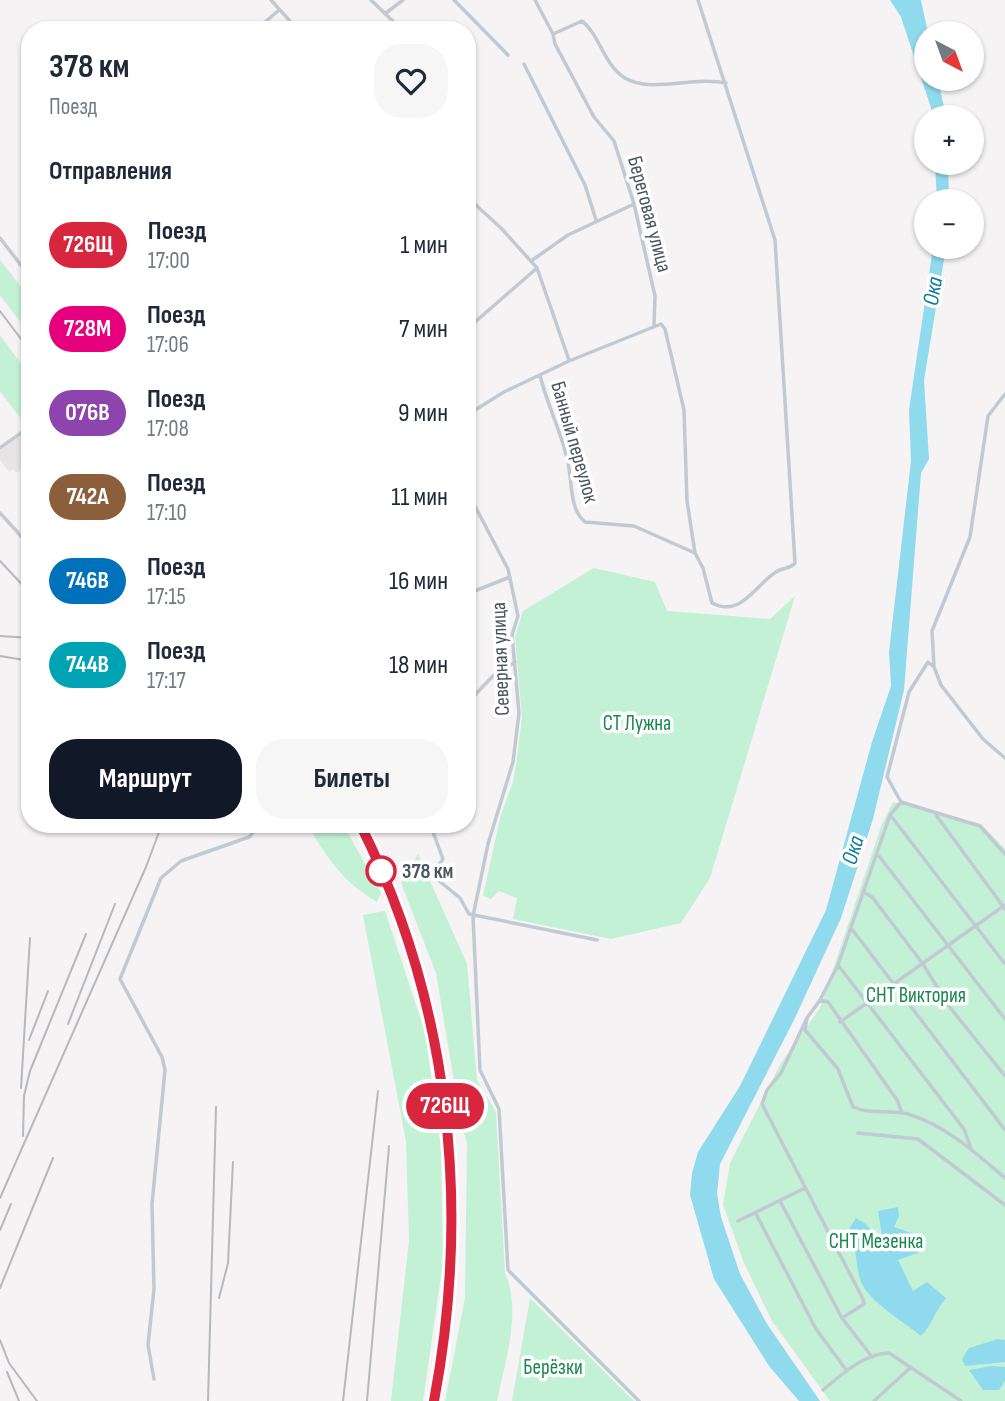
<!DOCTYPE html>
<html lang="ru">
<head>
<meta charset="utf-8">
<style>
	:root { --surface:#fff; --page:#f6f6f7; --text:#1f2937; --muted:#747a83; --accent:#111827 }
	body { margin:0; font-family:"Sofia Sans Condensed",sans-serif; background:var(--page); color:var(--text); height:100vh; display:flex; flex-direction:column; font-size:26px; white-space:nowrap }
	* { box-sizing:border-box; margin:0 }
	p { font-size:23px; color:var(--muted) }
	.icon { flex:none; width:38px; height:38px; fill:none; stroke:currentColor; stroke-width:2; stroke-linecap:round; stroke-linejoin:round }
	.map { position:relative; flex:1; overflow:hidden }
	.sheet { position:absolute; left:21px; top:21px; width:455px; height:812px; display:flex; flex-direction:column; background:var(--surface); border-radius:28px; box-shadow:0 2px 5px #0004 }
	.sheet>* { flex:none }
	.badge { padding:0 14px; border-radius:23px; font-size:24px; line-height:46px }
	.needle { width:46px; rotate:139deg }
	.controls { position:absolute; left:914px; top:21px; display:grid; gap:14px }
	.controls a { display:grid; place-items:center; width:70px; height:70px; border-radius:50%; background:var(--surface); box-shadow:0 2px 5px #0004; font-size:35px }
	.map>.badge { position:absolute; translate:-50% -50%; box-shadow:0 0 0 4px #fff }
	h2 { padding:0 28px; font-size:26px; line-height:63px }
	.round { display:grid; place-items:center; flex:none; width:74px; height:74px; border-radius:28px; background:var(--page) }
	.headline { display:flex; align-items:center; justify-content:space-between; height:119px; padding:0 28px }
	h1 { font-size:33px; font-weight:700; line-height:52px }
	.action { display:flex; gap:14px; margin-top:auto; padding:14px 28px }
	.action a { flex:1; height:80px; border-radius:28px; background:var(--accent); color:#fff; font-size:28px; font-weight:700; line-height:80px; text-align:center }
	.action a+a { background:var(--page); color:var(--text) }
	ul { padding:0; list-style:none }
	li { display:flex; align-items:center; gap:21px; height:84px; padding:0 28px }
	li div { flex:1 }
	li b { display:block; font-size:26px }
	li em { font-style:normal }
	li .badge { min-width:77px; font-weight:700; text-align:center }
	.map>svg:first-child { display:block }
	.education { fill:#e6e4e5 }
	.green { fill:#c3f1d5 }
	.water { fill:#90daee }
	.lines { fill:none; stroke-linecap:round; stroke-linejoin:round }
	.minor { stroke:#c1cad2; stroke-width:3.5 }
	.rail { stroke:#b5b8bd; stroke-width:2 }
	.line-casing { stroke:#fff; stroke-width:16 }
	.line { stroke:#d7263d; stroke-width:10 }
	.stop-dot { fill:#fff; stroke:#d7263d; stroke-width:3.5 }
	.labels { text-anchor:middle; stroke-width:7; stroke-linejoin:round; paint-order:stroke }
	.street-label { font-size:21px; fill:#4a5661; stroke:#fff }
	.park-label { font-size:21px; fill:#17864f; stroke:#fff }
	.stop-label { font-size:21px; font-weight:bold; fill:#4a5661; stroke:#fff; text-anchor:start }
	.water-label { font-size:23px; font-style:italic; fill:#0c7c9b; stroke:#fff }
</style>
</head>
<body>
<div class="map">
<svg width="1005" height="1401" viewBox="0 0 1005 1401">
	<rect width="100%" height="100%" fill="#f5f3f3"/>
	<!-- education -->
	<path class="education" d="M30,429V463L16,473L13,469L9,472L0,460V451Z"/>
	<!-- green -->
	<path class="green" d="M0,260L30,298V335L0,295Z
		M0,335L30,376V431L0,391Z
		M594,568L655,582L667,611L770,619L795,596L710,878L681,923L611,939L513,919L517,898L499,891L491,899L483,896L500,818L513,782L517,758L522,717L515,637L523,611Z
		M893,802L981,824L1005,849V1401H830L772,1321L744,1263L723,1205L730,1163L781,1063L820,1008L882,824Z
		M307,824H343L381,893L377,902C344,883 326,857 307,824Z
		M418,854L467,964L477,1080L496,1112L505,1273C522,1312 505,1361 497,1401H445L465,1298L467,1143L461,1123L436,973L401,883Z
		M385,911L425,1032L441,1147L443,1262L423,1401H391L409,1241L406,1141L363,915Z
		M530,1298L634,1401H512Z"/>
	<!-- water -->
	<path class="water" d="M890,0H921L928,33H926V79H938L946,117H934L901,17Z
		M935,163H948L949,201H937Z
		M933,247H946L924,380L929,459L921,473L904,690L873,819L841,918L794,1020L720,1164L717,1194L721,1217L740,1274L767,1324L820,1401H799L769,1366L714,1279L690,1195L692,1173L698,1152L740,1086L826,910L872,742L891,686L889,652L911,461L909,410Z
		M898,1207L899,1216L894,1227L917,1235L918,1253L898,1260L913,1291L927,1282L946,1298C935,1311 932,1325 921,1336C904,1322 868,1301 861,1282C855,1264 857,1247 849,1229L856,1218L866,1224L878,1240L882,1235L878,1211Z
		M998,1339L1005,1340V1362L965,1366L962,1359L969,1348Z
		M992,1366L1005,1367V1381L999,1390H983L969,1370Z"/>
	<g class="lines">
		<!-- minor -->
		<path class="minor" d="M271,0L298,30
			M371,0L402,30
			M454,0L508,55
			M535,0L553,34
			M386,13L403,0
			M256,30L279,10
			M524,64L585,185L596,220
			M467,197L501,228L537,268L569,360
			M0,238L30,277
			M531,261L568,235L634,204
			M654,325L655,296L634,204L614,141L594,117L555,44L553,34L582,21C600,35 603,64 625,78C651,94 693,76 726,83
			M467,329L537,268
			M540,375C548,409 566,440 570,476C572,492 572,511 585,522L634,526L695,553
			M467,415L504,392L569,361L661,324L665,329L684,410L687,501L695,553L703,568L712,603C741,618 754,586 776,572C783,567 789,570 795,563L775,240L698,0
			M0,448L28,428
			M467,491L508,569L518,616L512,635L519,713L513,762L488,844L473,916L480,1070L499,1109L508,1270L639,1401
			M0,513L30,546
			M467,594L510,577
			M934,666L932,631L970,537L988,416L1005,394
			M467,703L493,676L515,662
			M1005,758L983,739L941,685L934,667L928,662L909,692L887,777L901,802L980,826L1005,854
			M901,802L890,815L838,965L820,1000L828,1002L897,1100L902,1113
			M936,815L1005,909
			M891,816L1005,964
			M430,824L443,859L432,875L460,898L469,914L597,940
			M879,856L1005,1019
			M865,893L872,897L923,964L948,1005L1005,1076
			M851,928L1005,1130
			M838,965L964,1129L971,1149
			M820,1000L807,1018L805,1030L838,1069L853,1107C871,1115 890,1109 908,1114C945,1125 976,1153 1005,1178
			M807,1018L781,1073L767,1090L762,1104L863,1299L864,1304L842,1318
			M840,1022L1005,905
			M858,1133L918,1139L1005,1205
			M780,1201L842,1318L872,1357
			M756,1214L816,1329L847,1371
			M738,1221L805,1188
			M154,1379L148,1345L154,1289L152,1204L165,1070L162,1057L120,979L161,878L181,861L249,837L260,824
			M823,1390C841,1375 865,1353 889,1353L961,1401
			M874,1401L911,1367"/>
		<!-- rail -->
		<path class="rail" d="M0,311L30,351
			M0,561L30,593
			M0,636L30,638
			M0,656L30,661
			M362,824C451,1005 475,1204 436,1401
			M68,1024L115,904
			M29,1040L48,991
			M21,1088L30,938
			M23,1136L24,1096L30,1071L86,934
			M0,1198L146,867L162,824
			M0,1230L11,1204
			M0,1288L53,1158
			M219,1298L228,1263L233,1162
			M0,1340L9,1363L37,1401
			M7,1372L19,1401
			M208,1401L216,1107
			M343,1401L378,1091
			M367,1401L389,1146"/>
	</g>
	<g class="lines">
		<defs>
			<path id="line" d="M360,824C450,1003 471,1206 434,1401"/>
		</defs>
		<!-- line casing -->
		<use href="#line" class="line-casing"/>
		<!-- line -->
		<use href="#line" class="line"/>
	</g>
	<!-- markers -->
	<circle class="stop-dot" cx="381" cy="871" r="14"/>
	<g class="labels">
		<!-- street labels -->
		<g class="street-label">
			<text transform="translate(650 214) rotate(75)" y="7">Береговая улица</text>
			<text transform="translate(575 442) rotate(74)" y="7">Банный переулок</text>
			<text transform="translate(500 659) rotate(-92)" y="7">Северная улица</text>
		</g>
		<!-- park labels -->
		<g class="park-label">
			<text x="637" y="730">СТ Лужна</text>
			<text x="916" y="1002">СНТ Виктория</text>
			<text x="876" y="1248">СНТ Мезенка</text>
			<text x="553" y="1374">Берёзки</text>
		</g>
		<!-- stop labels -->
		<g class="stop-label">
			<text x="402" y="878">378 км</text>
		</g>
		<!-- water labels -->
		<g class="water-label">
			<text transform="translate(932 291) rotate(-80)" y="8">Ока</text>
			<text transform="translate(852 850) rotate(-73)" y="8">Ока</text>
		</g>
	</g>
</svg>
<div class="controls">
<a><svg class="needle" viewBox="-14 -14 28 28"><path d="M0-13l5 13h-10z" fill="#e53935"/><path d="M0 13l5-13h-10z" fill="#747a83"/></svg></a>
<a>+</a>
<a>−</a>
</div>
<b class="badge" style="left:445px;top:1106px;background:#d7263d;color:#fff">726Щ</b>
<section class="sheet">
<div class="headline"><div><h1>378 км</h1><p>Поезд</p></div><a class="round"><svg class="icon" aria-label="heart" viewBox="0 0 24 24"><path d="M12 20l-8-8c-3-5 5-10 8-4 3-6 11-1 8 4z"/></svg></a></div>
<h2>Отправления</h2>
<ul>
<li><span class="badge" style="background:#d7263d;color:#fff">726Щ</span><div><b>Поезд</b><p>17:00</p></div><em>1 мин</em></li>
<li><span class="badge" style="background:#e6007e;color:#fff">728М</span><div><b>Поезд</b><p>17:06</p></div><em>7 мин</em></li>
<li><span class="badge" style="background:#8e44ad;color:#fff">076В</span><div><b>Поезд</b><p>17:08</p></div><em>9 мин</em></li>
<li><span class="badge" style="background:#8b5e3c;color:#fff">742А</span><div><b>Поезд</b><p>17:10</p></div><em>11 мин</em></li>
<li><span class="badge" style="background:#0072bc;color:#fff">746В</span><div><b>Поезд</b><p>17:15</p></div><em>16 мин</em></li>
<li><span class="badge" style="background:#00a3b4;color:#fff">744В</span><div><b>Поезд</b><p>17:17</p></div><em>18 мин</em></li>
</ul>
<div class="action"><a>Маршрут</a><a>Билеты</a></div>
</section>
</div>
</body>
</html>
